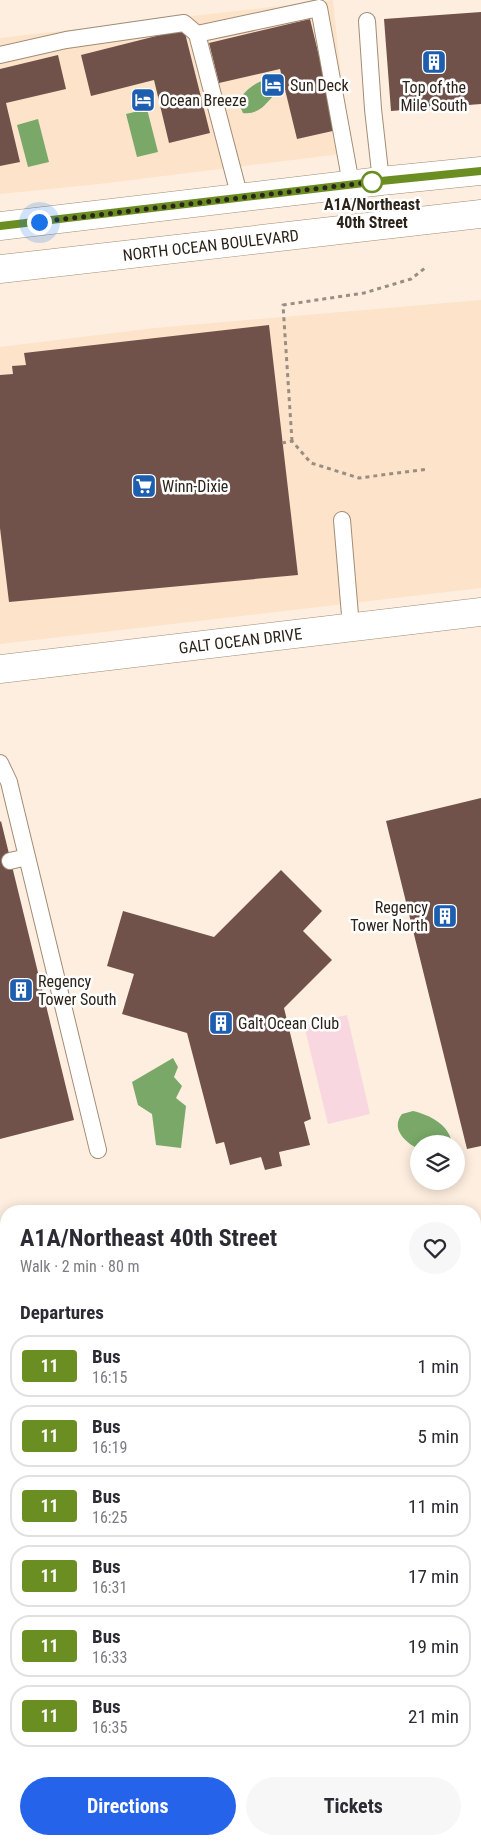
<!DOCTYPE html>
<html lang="en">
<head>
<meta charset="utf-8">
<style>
	:root { --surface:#fff; --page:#f7f7f7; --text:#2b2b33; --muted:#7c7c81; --line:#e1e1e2; --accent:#2563eb }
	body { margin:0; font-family:"Roboto Condensed",sans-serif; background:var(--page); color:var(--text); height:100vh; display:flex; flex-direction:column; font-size:19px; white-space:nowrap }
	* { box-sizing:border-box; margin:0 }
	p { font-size:16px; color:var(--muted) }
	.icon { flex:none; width:28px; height:28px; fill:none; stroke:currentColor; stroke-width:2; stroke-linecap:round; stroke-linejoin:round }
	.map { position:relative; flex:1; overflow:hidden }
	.details { position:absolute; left:0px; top:1205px; width:481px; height:640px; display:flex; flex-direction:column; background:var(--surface); border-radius:20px 20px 0 0; box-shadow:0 2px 12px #0003 }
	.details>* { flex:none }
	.badge { padding:0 10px; border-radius:4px; font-size:18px; line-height:32px }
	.buttons { position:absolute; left:410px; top:1135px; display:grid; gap:10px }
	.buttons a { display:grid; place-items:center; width:55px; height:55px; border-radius:50%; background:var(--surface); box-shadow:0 2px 12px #0003; font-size:25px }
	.you { position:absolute; width:25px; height:25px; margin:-12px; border:4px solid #fff; border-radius:50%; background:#1a73e8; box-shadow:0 0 0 8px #1a73e833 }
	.map>.badge { position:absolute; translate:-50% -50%; box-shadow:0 0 0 2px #fff }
	h2 { padding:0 20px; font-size:19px; line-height:45px }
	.round { display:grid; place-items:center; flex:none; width:52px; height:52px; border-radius:26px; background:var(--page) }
	.headline { display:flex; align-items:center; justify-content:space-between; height:85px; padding:0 20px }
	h1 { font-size:24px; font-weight:700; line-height:38px }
	.button { display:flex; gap:10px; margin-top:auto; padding:10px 20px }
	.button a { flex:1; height:58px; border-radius:30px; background:var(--accent); color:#fff; font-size:20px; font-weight:700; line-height:58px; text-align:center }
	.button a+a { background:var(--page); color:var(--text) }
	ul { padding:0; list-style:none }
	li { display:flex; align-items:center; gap:15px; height:62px; margin:0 10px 8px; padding:0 10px; border:2px solid var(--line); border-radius:20px }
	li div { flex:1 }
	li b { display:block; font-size:19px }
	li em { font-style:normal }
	li .badge { min-width:55px; font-weight:700; text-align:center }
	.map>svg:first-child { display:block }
	.built { fill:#fce3ca }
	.green { fill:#f8d7e0 }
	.water { fill:#79a868 }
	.building { fill:#71524b }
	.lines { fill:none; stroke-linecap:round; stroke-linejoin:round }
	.lane-casing { stroke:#a28c74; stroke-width:18 }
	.street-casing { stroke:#a28c74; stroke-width:29 }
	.primary-casing { stroke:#a28c74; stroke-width:29 }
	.path { stroke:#9a8e82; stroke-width:3; stroke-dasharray:4 4; stroke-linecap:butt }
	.lane { stroke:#fff; stroke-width:16 }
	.street { stroke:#fff; stroke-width:28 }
	.primary { stroke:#fff; stroke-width:28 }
	.line-casing { stroke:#fff; stroke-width:11 }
	.line { stroke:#6b8e23; stroke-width:8 }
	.walk { stroke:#2c231a; stroke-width:5; stroke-dasharray:0 9 }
	.stop-dot { fill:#fff; stroke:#6b8e23; stroke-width:2.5 }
	.labels { text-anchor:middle; stroke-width:5; stroke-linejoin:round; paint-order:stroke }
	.poi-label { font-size:16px; fill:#2c231a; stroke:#fefefe; text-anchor:start }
	.stop-label { font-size:16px; font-weight:bold; fill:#2c231a; stroke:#fefefe }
	.street-label { font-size:16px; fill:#2c231a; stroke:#fefefe }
</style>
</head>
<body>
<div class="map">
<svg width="481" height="1845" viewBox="0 0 481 1845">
	<rect width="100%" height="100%" fill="#fdeedf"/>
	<!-- built -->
	<path class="built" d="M333,0L349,153L99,184L0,194V38Z
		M481,300V588L0,644V347L155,328Z"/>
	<!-- green -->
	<path class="green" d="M347,1015L370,1114L328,1124L304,1025Z"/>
	<!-- water -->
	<path class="water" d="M267,80L274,87V95C265,105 258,115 243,113L238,102C243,92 256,81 267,80Z
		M147,109L158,152L137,157L126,114Z
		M38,119L49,162L28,167L17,125Z
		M173,1058L178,1067L174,1077L182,1086L176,1098L186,1106L181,1148L156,1145L152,1114L138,1105L132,1082Z
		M413,1111C430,1115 450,1125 452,1144H419V1149C406,1143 390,1129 402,1114Z
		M475,1316H481V1845H0V1344H6V1839H475Z"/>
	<!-- building -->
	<path class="building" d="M481,12V104L391,111L384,19Z
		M310,19L337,130L297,139L280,69L219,83L209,43Z
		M184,29L210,133L169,143L154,80L91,96L81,55Z
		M58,55L66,89L6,103L20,162L0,166V69Z
		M269,325L298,575L9,602L0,528V375L13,374L12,366L26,365L24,353Z
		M481,798V1146L467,1149L386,821Z
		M1,821L74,1120L0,1139V822Z
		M281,870L322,911L303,931L332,960L284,1008L311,1119L304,1122L310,1145L279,1152L282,1166L265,1170L261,1157L230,1165L224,1142L216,1144L187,1033L122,1014L134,974L107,966L123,911L214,937Z"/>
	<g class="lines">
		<defs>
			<path id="lane" d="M367,21L373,109L381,181
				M0,55L66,40L184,23L197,34
				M240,198L197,34L319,8L351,184
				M342,520L351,627
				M0,763L9,782L14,803L98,1150
				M10,861L27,857"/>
			<g id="street">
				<path id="s1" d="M0,669L481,612"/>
			</g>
			<g id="primary">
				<path d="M0,226L381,181L481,171"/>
				<path id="s2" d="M0,269L481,214"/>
			</g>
		</defs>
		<!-- lane casing -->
		<use href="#lane" class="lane-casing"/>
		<!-- street casing -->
		<use href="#street" class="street-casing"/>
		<!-- primary casing -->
		<use href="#primary" class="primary-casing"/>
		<!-- path -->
		<path class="path" d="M292,441L283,305L364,293L411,279L425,268
			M282,443L292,441L311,463L359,478L428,469"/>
		<!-- lane -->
		<use href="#lane" class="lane"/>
		<!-- street -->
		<use href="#street" class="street"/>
		<!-- primary -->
		<use href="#primary" class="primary"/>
	</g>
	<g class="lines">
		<defs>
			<path id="line" d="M0,226L381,181L481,171"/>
		</defs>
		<!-- line casing -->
		<use href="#line" class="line-casing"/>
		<!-- line -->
		<use href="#line" class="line"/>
		<!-- walk -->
		<path class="walk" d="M39,222L372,182"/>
	</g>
	<!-- icons -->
	<defs>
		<symbol id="building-square" viewBox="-11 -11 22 22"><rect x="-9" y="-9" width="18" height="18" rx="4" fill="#1d5eaf" stroke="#fefefe"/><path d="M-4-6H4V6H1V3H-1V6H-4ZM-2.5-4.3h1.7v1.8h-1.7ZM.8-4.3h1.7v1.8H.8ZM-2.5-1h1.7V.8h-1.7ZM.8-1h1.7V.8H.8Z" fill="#fff"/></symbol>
		<symbol id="hotel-square" viewBox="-11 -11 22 22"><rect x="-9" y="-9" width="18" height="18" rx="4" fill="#1d5eaf" stroke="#fefefe"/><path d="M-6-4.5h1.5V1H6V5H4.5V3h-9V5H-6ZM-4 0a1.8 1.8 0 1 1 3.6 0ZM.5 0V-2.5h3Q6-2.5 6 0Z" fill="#fff"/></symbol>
		<symbol id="supermarket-square" viewBox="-11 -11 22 22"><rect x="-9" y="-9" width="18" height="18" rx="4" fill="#1d5eaf" stroke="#fefefe"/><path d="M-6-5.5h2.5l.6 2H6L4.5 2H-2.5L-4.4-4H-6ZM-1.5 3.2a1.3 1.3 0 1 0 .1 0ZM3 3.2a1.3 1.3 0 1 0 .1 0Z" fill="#fff"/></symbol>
	</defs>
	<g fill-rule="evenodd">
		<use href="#building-square" x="420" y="48" width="28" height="28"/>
		<use href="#hotel-square" x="259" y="71" width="28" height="28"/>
		<use href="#hotel-square" x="129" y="86" width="28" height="28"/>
		<use href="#supermarket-square" x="130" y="472" width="28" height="28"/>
		<use href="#building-square" x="431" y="902" width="28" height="28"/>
		<use href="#building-square" x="7" y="976" width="28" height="28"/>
		<use href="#building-square" x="207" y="1009" width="28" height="28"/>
	</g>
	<!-- markers -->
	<circle class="stop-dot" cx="372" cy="182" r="10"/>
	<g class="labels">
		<!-- poi labels -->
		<g class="poi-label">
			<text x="290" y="91">Sun Deck</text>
			<text x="434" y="93" text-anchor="middle">Top of the<tspan x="434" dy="18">Mile South</tspan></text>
			<text x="160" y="106">Ocean Breeze</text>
			<text x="162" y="492">Winn-Dixie</text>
			<text x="428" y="913" text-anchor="end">Regency<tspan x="428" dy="18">Tower North</tspan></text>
			<text x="38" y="987">Regency<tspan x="38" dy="18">Tower South</tspan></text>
			<text x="238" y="1029">Galt Ocean Club</text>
		</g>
		<!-- stop labels -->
		<g class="stop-label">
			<text x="372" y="210">A1A/Northeast<tspan x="372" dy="18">40th Street</tspan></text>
		</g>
		<!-- street labels -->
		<g class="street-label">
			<text dy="6" stroke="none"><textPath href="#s2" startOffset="212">NORTH OCEAN BOULEVARD</textPath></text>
			<text dy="6" stroke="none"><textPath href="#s1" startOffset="242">GALT OCEAN DRIVE</textPath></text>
		</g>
	</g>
</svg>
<div class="buttons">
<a><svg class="icon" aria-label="layers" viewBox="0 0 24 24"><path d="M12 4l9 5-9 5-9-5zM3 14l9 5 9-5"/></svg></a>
</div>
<div class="you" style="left:39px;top:222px"></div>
<section class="details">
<div class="headline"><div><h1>A1A/Northeast 40th Street</h1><p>Walk · 2 min · 80 m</p></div><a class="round"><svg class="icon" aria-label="heart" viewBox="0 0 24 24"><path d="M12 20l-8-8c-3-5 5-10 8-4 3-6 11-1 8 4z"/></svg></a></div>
<h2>Departures</h2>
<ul>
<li><span class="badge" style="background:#6b8e23;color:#fff">11</span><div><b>Bus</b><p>16:15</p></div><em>1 min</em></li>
<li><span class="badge" style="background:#6b8e23;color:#fff">11</span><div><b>Bus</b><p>16:19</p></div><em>5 min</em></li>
<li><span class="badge" style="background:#6b8e23;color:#fff">11</span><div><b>Bus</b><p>16:25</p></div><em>11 min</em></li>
<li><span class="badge" style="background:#6b8e23;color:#fff">11</span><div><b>Bus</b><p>16:31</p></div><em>17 min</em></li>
<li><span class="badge" style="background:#6b8e23;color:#fff">11</span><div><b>Bus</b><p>16:33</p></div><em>19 min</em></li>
<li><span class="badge" style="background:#6b8e23;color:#fff">11</span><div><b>Bus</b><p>16:35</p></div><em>21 min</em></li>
</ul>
<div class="button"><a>Directions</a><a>Tickets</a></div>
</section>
</div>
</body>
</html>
